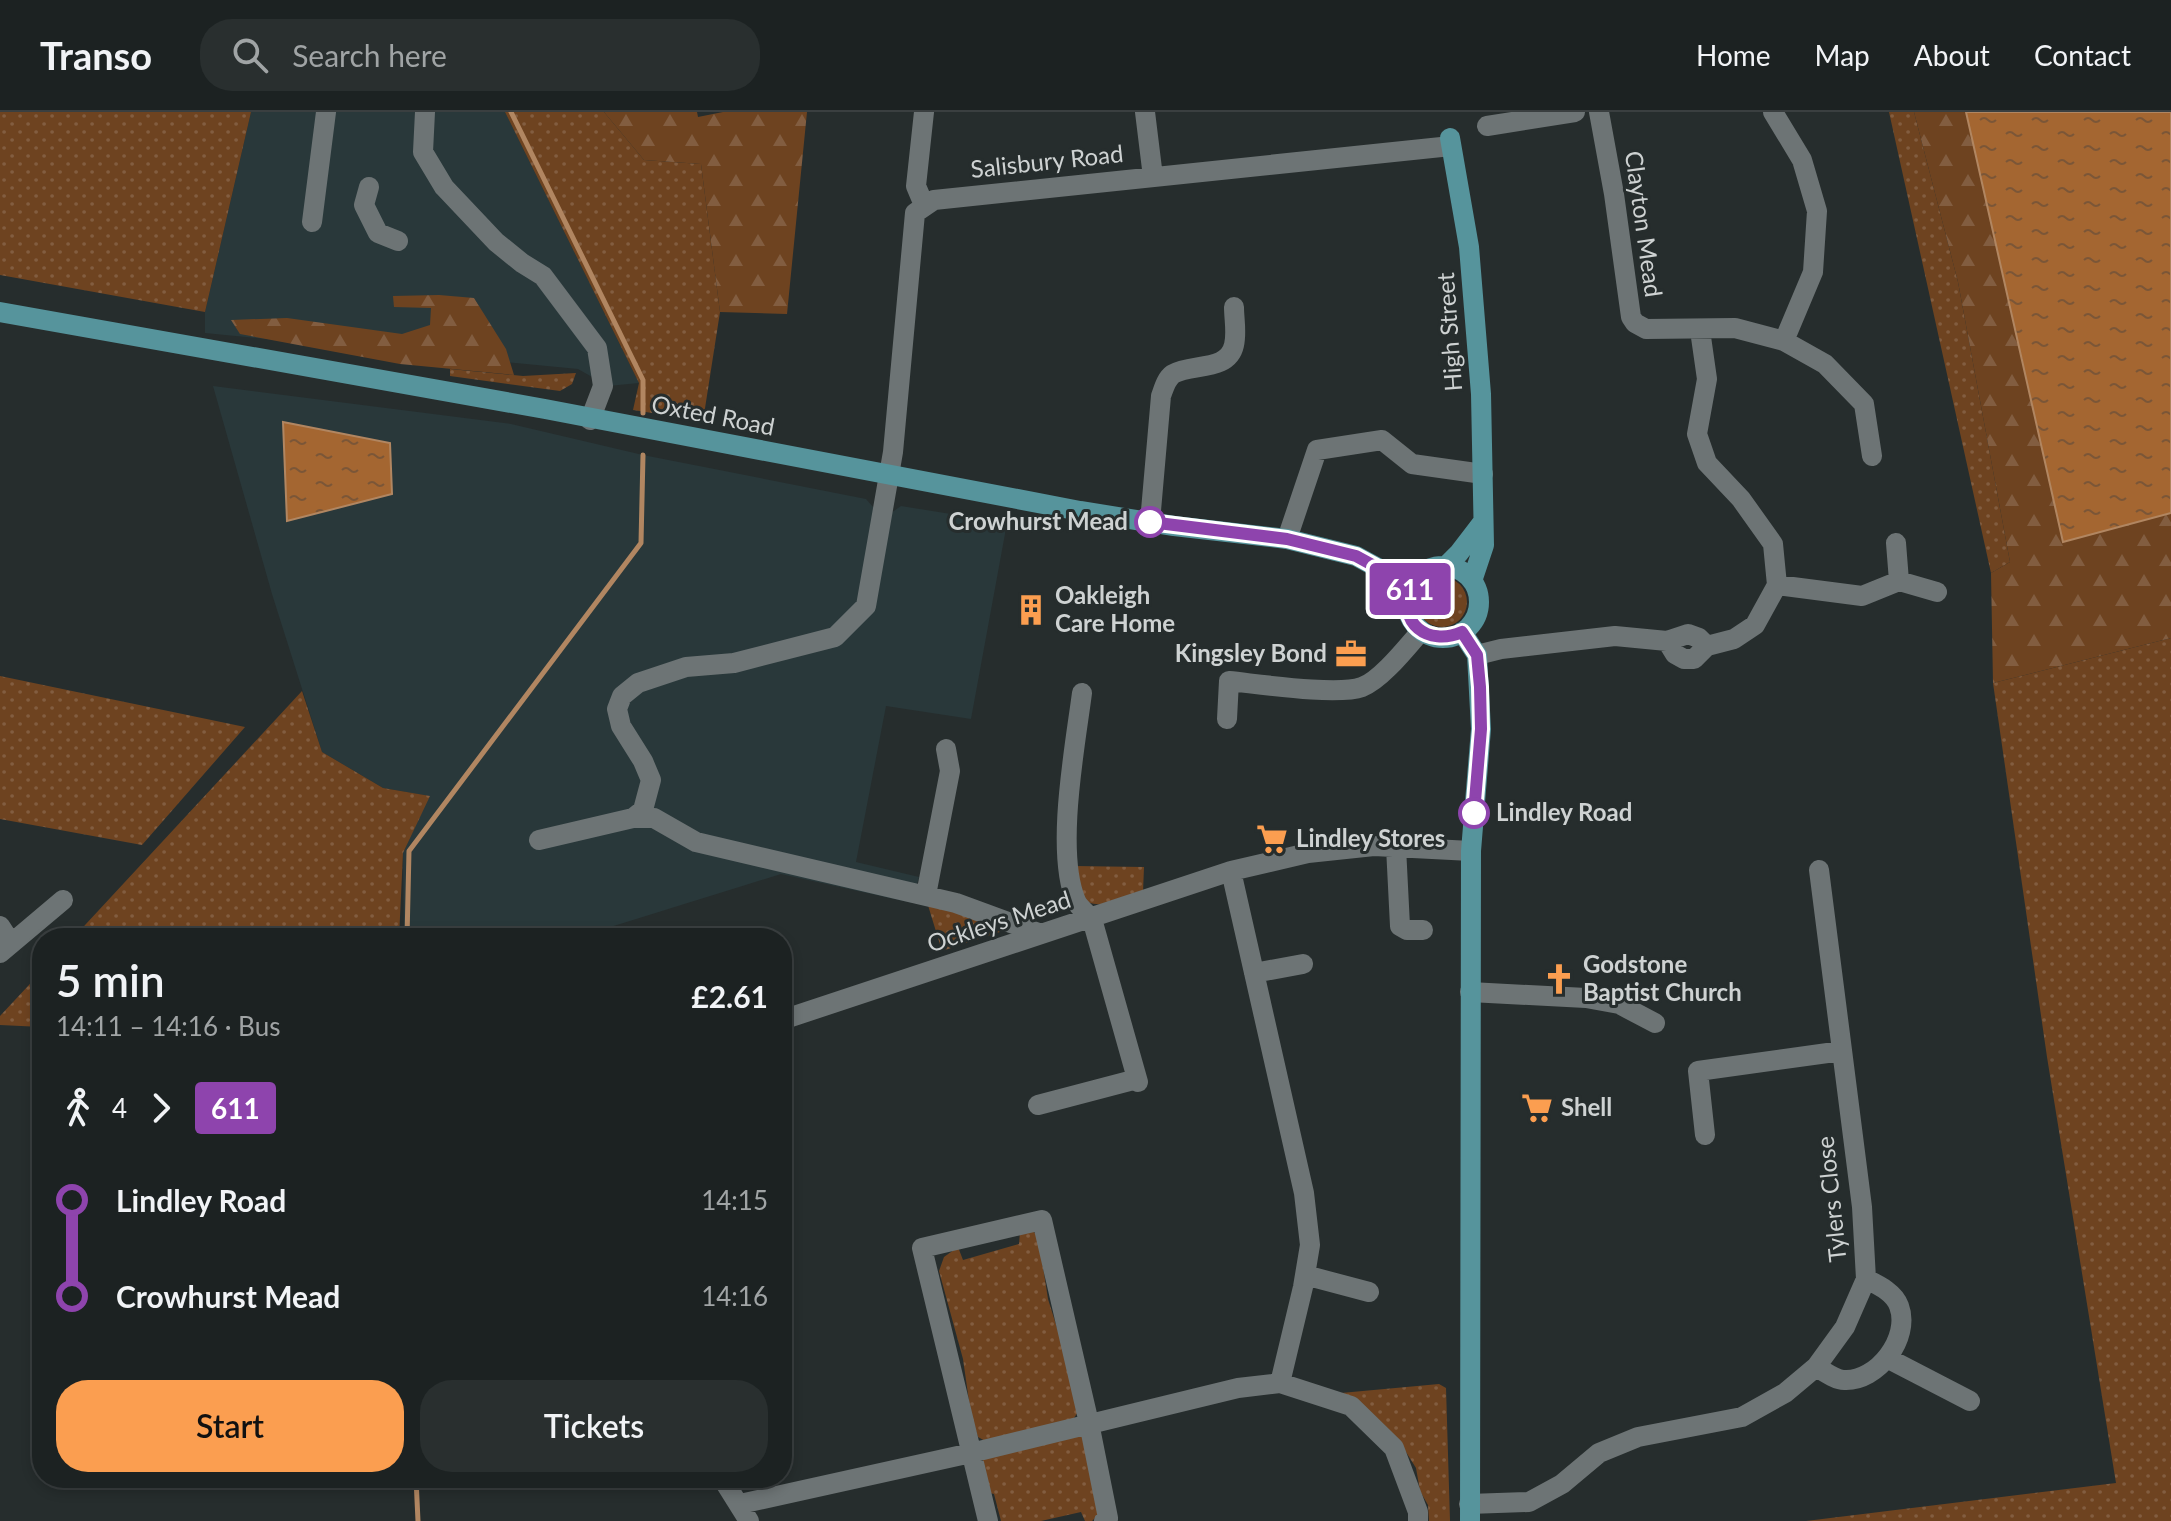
<!DOCTYPE html>
<html lang="en">
<head>
<meta charset="utf-8">
<style>
	:root { --surface:#1c2222; --page:#292f2f; --text:#f1f3f6; --muted:#a0a4a5; --line:#3a3f40; --accent:#fb9e50 }
	body { margin:0; font-family:Lato,sans-serif; background:var(--page); color:var(--text); height:100vh; display:flex; flex-direction:column; font-size:30px; white-space:nowrap }
	* { box-sizing:border-box; margin:0 }
	p { font-size:26px; color:var(--muted) }
	.icon { flex:none; width:44px; height:44px; fill:none; stroke:currentColor; stroke-width:2; stroke-linecap:round; stroke-linejoin:round }
	.map { position:relative; flex:1; overflow:hidden }
	.panel { position:absolute; left:32px; top:816px; width:760px; height:560px; display:flex; flex-direction:column; background:var(--surface); border-radius:32px; box-shadow:0 4px 12px #0003,0 0 0 2px var(--line) }
	.panel>* { flex:none }
	.badge { padding:0 16px; border-radius:6px; font-size:28px; line-height:52px }
	.map>.badge { position:absolute; translate:-50% -50%; box-shadow:0 0 0 4px #fff }
	.legs { display:flex; align-items:center; gap:12px; height:88px; padding:0 24px; font-size:26px }
	.legs p { margin-inline-start:auto }
	.summary { display:flex; align-items:center; justify-content:space-between; height:136px; padding:0 24px }
	h1 { font-size:44px; font-weight:600; line-height:60px }
	.primary-button { display:flex; gap:16px; margin-top:auto; padding:16px 24px }
	.primary-button a { flex:1; height:92px; border-radius:32px; background:var(--accent); color:#111; font-size:32px; font-weight:600; line-height:92px; text-align:center }
	.primary-button a+a { background:var(--page); color:var(--text) }
	ul { padding:0 24px; list-style:none }
	li { display:flex; align-items:center; gap:28px; height:96px; font-size:30px }
	li i { display:grid; place-items:center; width:12px; height:100%; margin:0 10px; background:currentColor }
	li i::after { content:''; width:20px; height:20px; margin:-10px; border:6px solid; border-radius:50%; background:var(--surface) }
	li p { margin-inline-start:auto }
	li:first-child i { background:linear-gradient(#0000 50%,currentColor 0) }
	li:last-child i { background:linear-gradient(currentColor 50%,#0000 0) }
	header { display:flex; align-items:center; gap:48px; box-sizing:border-box; height:112px; padding:0 40px; background:var(--surface); border-bottom:2px solid var(--line) }
	header strong { font-size:38px }
	nav { display:flex; gap:44px; margin-inline-start:auto; font-size:28px }
	.search { width:560px; height:72px; background:var(--page); display:flex; align-items:center; gap:20px; box-sizing:border-box; padding:0 28px; border-radius:32px; color:var(--muted); font-size:30px }
	.map>svg:first-child { display:block }
	.built { fill:#29383a }
	.grass { fill:url(#grass-dots) }
	.forest { fill:url(#forest-firs) }
	.water { fill:url(#water-ripples); stroke:#b18661; stroke-width:2 }
	.lines { fill:none; stroke-linecap:round; stroke-linejoin:round }
	.stream { stroke:#b18661; stroke-width:5 }
	.minor { stroke:#6d7475; stroke-width:20 }
	.major { stroke:#56949c; stroke-width:20 }
	.line-1-casing { stroke:#fff; stroke-width:18 }
	.line-1 { stroke:#8e44ad; stroke-width:12 }
	.stop-1-dot { fill:#fff; stroke:#8e44ad; stroke-width:4 }
	.labels { text-anchor:middle; stroke-width:6; stroke-linejoin:round; paint-order:stroke }
	.street-label { font-size:24px; fill:#ced2d2; stroke:#262d2d }
	.stop-label { font-size:24px; font-weight:bold; fill:#ced2d2; stroke:#262d2d; text-anchor:end }
	.poi-label { font-size:24px; font-weight:bold; fill:#ced2d2; stroke:#262d2d; text-anchor:start }
</style>
</head>
<body>
<header>
<strong>Transo</strong>
<div class="search"><svg class="icon" aria-label="search" viewBox="0 0 24 24"><circle cx="10" cy="10" r="6"/><path d="M15 15l6 6"/></svg>Search here</div>
<nav><a>Home</a><a>Map</a><a>About</a><a>Contact</a></nav>
</header>
<div class="map">
<svg width="2171" height="1409" viewBox="0 0 2171 1409">
	<defs>
		<pattern id="grass-dots" width="8" height="8" patternUnits="userSpaceOnUse" patternTransform="scale(2)"><rect width="8" height="8" fill="#6e4320"/><path d="M2 2h.1M6 6h.1" fill="none" stroke="#825d40" stroke-width="1.8" stroke-linecap="round"/></pattern>
		<pattern id="forest-firs" width="22" height="20" patternUnits="userSpaceOnUse" patternTransform="scale(2)"><rect width="22" height="20" fill="#6e4320"/><path d="M5 1l3.5 6h-7zM16 11l3.5 6h-7z" fill="#825d40"/></pattern>
		<pattern id="water-ripples" width="26" height="14" patternUnits="userSpaceOnUse" patternTransform="scale(2)"><rect width="26" height="14" fill="#a46631"/><path d="M2 4q2-2 4 0t4 0M15 11q2-2 4 0t4 0" fill="none" stroke="#7b5637"/></pattern>
	</defs>
	<rect width="100%" height="100%" fill="#262d2d"/>
	<!-- built -->
	<path class="built" d="M251,0H505L639,271L608,274L578,257L205,221V200Z
		M213,274L511,312L643,343L866,387L874,396L891,401L901,394L1007,411L971,607L886,594L856,750L919,765L912,791L781,762L575,826H404L403,741L429,684L383,676L322,640L272,482Z"/>
	<!-- grass -->
	<path class="grass" d="M0,0H251L205,200L0,163Z
		M505,0H604L644,48L701,52L720,200L703,309L633,298L639,271Z
		M1889,0H1914L1958,170L2010,450L1991,461Z
		M450,257L523,264L576,261L572,272L560,279L450,264Z
		M1417 490a25 25 0 1 1 50 0a25 25 0 1 1-50 0Z
		M2171,526V1409H1806L2116,1371L2047,945L1993,571Z
		M0,564L245,615L142,733L0,707Z
		M302,579L322,640L383,676L430,684L403,741L399,826H73Z
		M1074,754L1144,755L1143,780C1129,784 1093,802 1083,785C1078,777 1076,763 1074,754Z
		M927,790L1015,815L942,839Z
		M42,859V915L0,913V904Z
		M1032,1119L1038,1123L1048,1187L1068,1251L1078,1300L1072,1309L987,1330L978,1325L971,1303L963,1247L939,1159L944,1145L958,1135L963,1148L1019,1132L1020,1120Z
		M1439,1272L1446,1276L1450,1409H1429L1428,1393L1420,1379L1416,1356L1401,1332L1341,1281Z
		M1068,1322L1085,1324L1098,1403L1092,1409H1085L1081,1400L1041,1409H1001L994,1382L990,1381L981,1358L984,1343Z"/>
	<!-- forest -->
	<path class="forest" d="M604,0H697L698,5L723,0H807L787,202L720,200L701,52L644,48Z
		M1914,0H2171V526L1993,571L1991,461L2010,450L1958,170Z
		M439,183L474,186L506,237L514,263L400,252L240,222L231,208L287,206L402,222L430,213L431,196L394,195L393,184Z"/>
	<!-- water -->
	<path class="water" d="M1966,0H2171V401L2063,430Z
		M283,310L390,331L392,382L287,409Z"/>
	<g class="lines">
		<!-- stream -->
		<path class="stream" d="M511,0L643,268V301
			M407,826L409,739L641,431L643,343
			M416,1366L418,1409"/>
		<!-- minor -->
		<path class="minor" d="M425,0L423,40L444,75L496,130L522,151L543,164L597,236L603,274L590,308
			M1145,0L1153,65
			M1599,0L1614,82L1631,205L1635,211L1646,217L1735,216L1784,229L1825,252L1864,292L1872,344
			M1773,0L1802,48L1817,99L1813,160L1784,229
			M1487,14L1575,0
			M369,75L364,93L378,121L398,129
			M924,93L916,74L924,0
			M312,110L326,0
			M1150,410L1161,284C1164,276 1166,267 1173,262C1191,251 1228,260 1234,233C1237,221 1234,207 1234,195
			M1287,427L1317,338L1382,328L1412,352L1483,362
			M1899,469L1937,480
			M1777,473L1862,484L1899,469L1896,431
			M1667,529L1675,542L1684,547H1694L1707,534L1734,527L1755,513L1777,473L1773,432L1741,387L1707,351L1697,322L1707,267L1700,218
			M1477,543L1501,537L1615,524L1667,529L1688,522L1699,526L1707,534
			M1082,581C1075,635 1055,740 1076,789C1079,796 1087,801 1092,807L1138,970
			M1227,607L1229,569C1259,572 1337,584 1362,575C1381,568 1407,535 1421,519
			M633,706L643,698L651,668L643,649L621,614L617,597L622,584L638,571L686,555L734,551L835,525L866,494L893,340L915,101L934,88L1451,34
			M539,728L633,706H654L696,730L956,791L1041,822
			M1396,735L1400,814L1407,818H1423
			M926,783L950,659L946,637
			M0,814L11,831
			M0,841L63,788
			M1254,861L1303,852
			M1470,880L1586,886L1619,892L1655,911
			M782,908L1231,759
			M1038,993L1137,967
			M1705,1023L1698,959L1842,939
			M1305,1163L1369,1180
			M1887,1246L1970,1289
			M1816,1255C1824,1259 1835,1268 1844,1268C1877,1270 1911,1226 1899,1194C1894,1180 1878,1173 1866,1167
			M1280,1271L1303,1175L1310,1133L1304,1081L1231,759L1308,741L1374,734L1471,739
			M722,1366L749,1409
			M740,1392L971,1341L1238,1276L1280,1271L1351,1294L1394,1336L1418,1400V1409
			M1469,1392L1529,1390L1562,1372L1599,1341L1638,1325L1742,1305L1785,1281L1816,1255L1845,1215L1866,1167L1862,1095L1819,758
			M988,1409L922,1136L1042,1108L1089,1311L1108,1406L1104,1409"/>
		<!-- major -->
		<path class="major" d="M1450,26L1469,135L1481,282L1484,433L1472,469
			M0,200L545,297L1080,399L1174,414L1287,427L1356,444L1411,474
			M1407 490a36 36 0 1 1 72 0a36 36 0 1 1-72 0Z
			M1445,455L1459,441L1482,411
			M1462,520L1477,543L1481,617L1471,739L1470,1409"/>
	</g>
	<g class="lines">
		<defs>
			<path id="line-1" d="M1150,410L1287,427L1356,444L1411,474C1396,511 1428,535 1462,520L1477,543L1480,575L1481,617L1474,701"/>
		</defs>
		<!-- line-1 casing -->
		<use href="#line-1" class="line-1-casing"/>
		<!-- line-1 -->
		<use href="#line-1" class="line-1"/>
	</g>
	<!-- icons -->
	<defs>
		<symbol id="building-bare" viewBox="-9 -9 18 18"><path d="M-4-6H4V6H1V3H-1V6H-4ZM-2.5-4.3h1.7v1.8h-1.7ZM.8-4.3h1.7v1.8H.8ZM-2.5-1h1.7V.8h-1.7ZM.8-1h1.7V.8H.8Z" fill="#fb9e50" stroke="#262d2d" stroke-width="2.5" paint-order="stroke"/></symbol>
		<symbol id="office-bare" viewBox="-9 -9 18 18"><path d="M-6-3h4V-5.5h4V-3h4V5H-6ZM-1-4.5V-3h2v-1.5ZM-6 0V1H6V0Z" fill="#fb9e50" stroke="#262d2d" stroke-width="2.5" paint-order="stroke"/></symbol>
		<symbol id="supermarket-bare" viewBox="-9 -9 18 18"><path d="M-6-5.5h2.5l.6 2H6L4.5 2H-2.5L-4.4-4H-6ZM-1.5 3.2a1.3 1.3 0 1 0 .1 0ZM3 3.2a1.3 1.3 0 1 0 .1 0Z" fill="#fb9e50" stroke="#262d2d" stroke-width="2.5" paint-order="stroke"/></symbol>
		<symbol id="church-bare" viewBox="-9 -9 18 18"><path d="M-1.2-6h2.4v3.5h3.3v2.4h-3.3V6h-2.4V-.1h-3.3v-2.4h3.3Z" fill="#fb9e50" stroke="#262d2d" stroke-width="2.5" paint-order="stroke"/></symbol>
	</defs>
	<g fill-rule="evenodd">
		<use href="#building-bare" x="1009" y="476" width="44" height="44"/>
		<use href="#office-bare" x="1329" y="520" width="44" height="44"/>
		<use href="#supermarket-bare" x="1250" y="705" width="44" height="44"/>
		<use href="#church-bare" x="1537" y="845" width="44" height="44"/>
		<use href="#supermarket-bare" x="1515" y="974" width="44" height="44"/>
	</g>
	<!-- markers -->
	<g class="stop-1-dot">
		<circle cx="1150" cy="410" r="14"/>
		<circle cx="1474" cy="701" r="14"/>
	</g>
	<g class="labels">
		<!-- street labels -->
		<g class="street-label">
			<text transform="translate(1047 50) rotate(-6)" y="8">Salisbury Road</text>
			<text transform="translate(1643 112) rotate(82)" y="8">Clayton Mead</text>
			<text transform="translate(1450 220) rotate(-94)" y="8">High Street</text>
			<text transform="translate(713 304) rotate(11)" y="8">Oxted Road</text>
			<text transform="translate(999 810) rotate(-18)" y="8">Ockleys Mead</text>
			<text transform="translate(1832 1087) rotate(-96)" y="8">Tylers Close</text>
		</g>
		<!-- stop labels -->
		<g class="stop-label">
			<text x="1128" y="418">Crowhurst Mead</text>
			<text x="1496" y="709" text-anchor="start">Lindley Road</text>
		</g>
		<!-- poi labels -->
		<g class="poi-label">
			<text x="1055" y="492">Oakleigh<tspan x="1055" dy="28">Care Home</tspan></text>
			<text x="1327" y="550" text-anchor="end">Kingsley Bond</text>
			<text x="1296" y="735">Lindley Stores</text>
			<text x="1583" y="861">Godstone<tspan x="1583" dy="28">Baptist Church</tspan></text>
			<text x="1561" y="1004">Shell</text>
		</g>
	</g>
</svg>
<b class="badge" style="left:1410px;top:477px;background:#8e44ad;color:#fff">611</b>
<section class="panel">
<div class="summary"><div><h1>5 min</h1><p>14:11 – 14:16 · Bus</p></div><b>£2.61</b></div>
<div class="legs"><svg class="icon" aria-label="walk" viewBox="0 0 24 24"><circle cx="13" cy="4" r="2"/><path d="M13 8l-2 6 4 7M11 14l-3 7M7 12l3-4h3l4 4"/></svg>4<svg class="icon" aria-label="forward" viewBox="0 0 24 24"><path d="M9 5l7 7-7 7"/></svg><b class="badge" style="background:#8e44ad;color:#fff">611</b></div>
<ul>
<li><i style="color:#8e44ad"></i><b>Lindley Road</b><p>14:15</p></li>
<li><i style="color:#8e44ad"></i><b>Crowhurst Mead</b><p>14:16</p></li>
</ul>
<div class="primary-button"><a>Start</a><a>Tickets</a></div>
</section>
</div>
</body>
</html>
